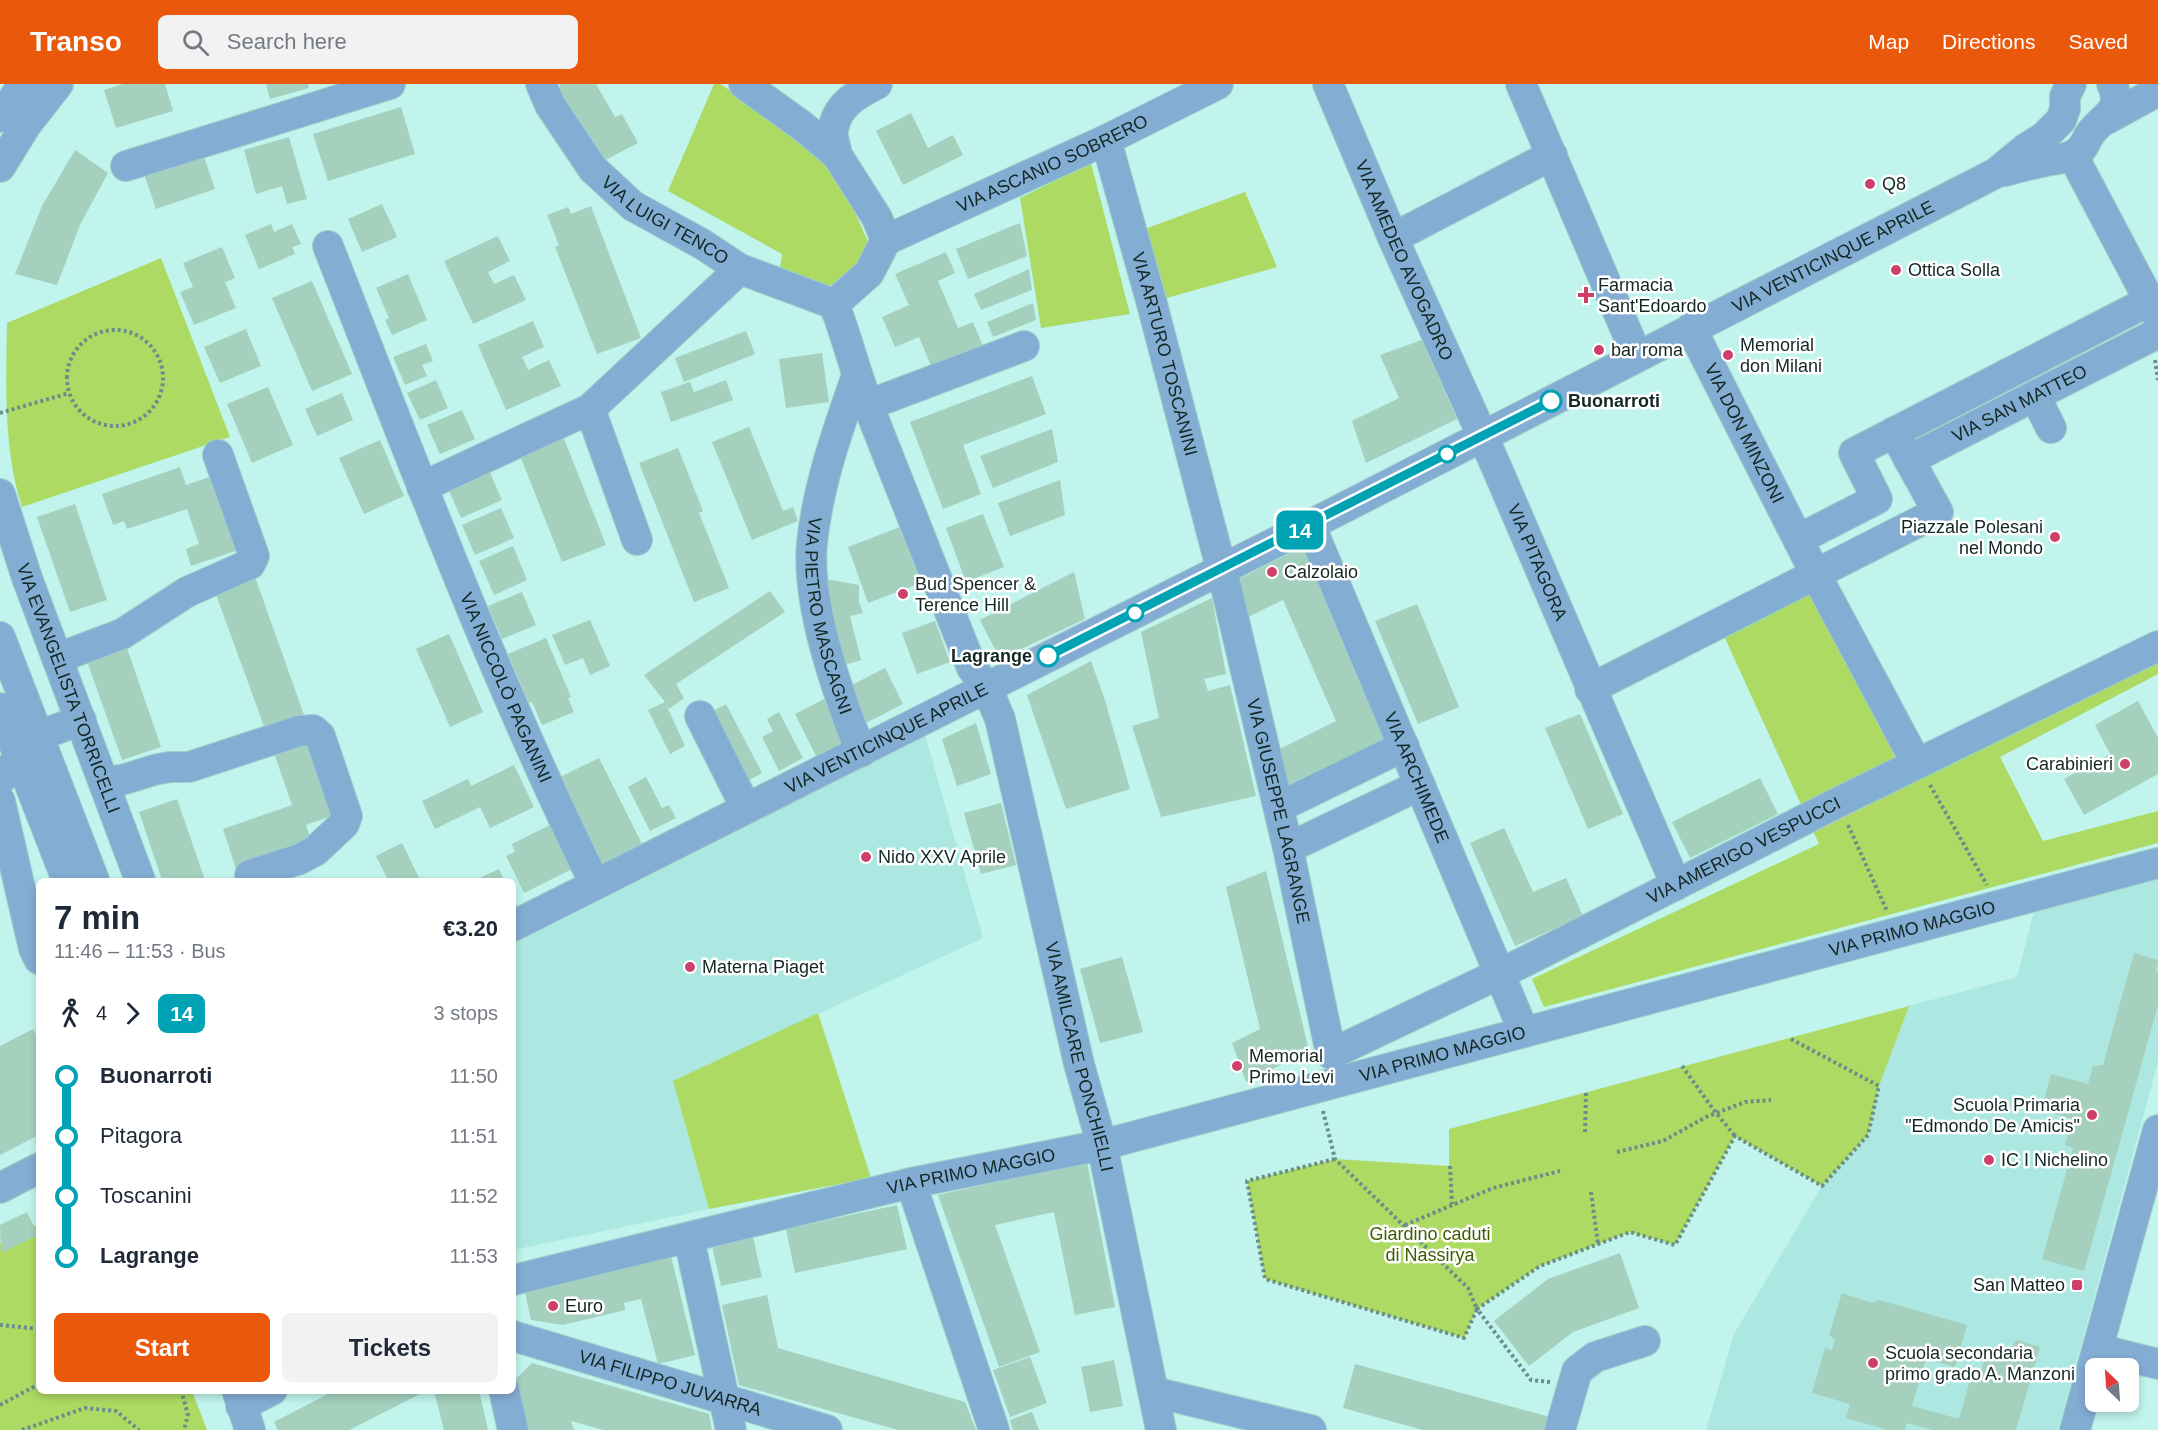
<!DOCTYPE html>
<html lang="en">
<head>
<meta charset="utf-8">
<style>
	:root { --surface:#fff; --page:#f2f2f3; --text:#1f2937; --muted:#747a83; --accent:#ea580c }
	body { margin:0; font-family:Helvetica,sans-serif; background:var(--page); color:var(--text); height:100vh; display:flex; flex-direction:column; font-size:22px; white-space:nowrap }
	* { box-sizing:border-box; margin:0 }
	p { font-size:20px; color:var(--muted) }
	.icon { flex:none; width:33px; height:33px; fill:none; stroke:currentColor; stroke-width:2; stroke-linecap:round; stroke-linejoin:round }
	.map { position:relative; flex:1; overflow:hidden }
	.drawer { position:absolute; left:36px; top:794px; width:480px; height:516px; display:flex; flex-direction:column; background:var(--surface); border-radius:9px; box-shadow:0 3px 9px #0003 }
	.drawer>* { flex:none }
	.badge { padding:0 12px; border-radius:9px; font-size:21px; line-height:39px }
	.needle { width:39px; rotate:335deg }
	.controls { position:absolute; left:2085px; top:1274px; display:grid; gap:12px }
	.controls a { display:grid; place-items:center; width:54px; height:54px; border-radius:9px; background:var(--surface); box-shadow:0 3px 9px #0003; font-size:30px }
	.map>.badge { position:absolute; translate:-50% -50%; box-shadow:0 0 0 3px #fff }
	.legs { display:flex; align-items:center; gap:9px; height:66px; padding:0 18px; font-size:20px }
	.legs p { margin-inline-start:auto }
	.headline { display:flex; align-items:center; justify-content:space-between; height:102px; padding:0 18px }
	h1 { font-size:33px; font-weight:600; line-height:45px }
	.action { display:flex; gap:12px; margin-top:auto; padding:12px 18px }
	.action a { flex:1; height:69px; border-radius:9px; background:var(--accent); color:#fff; font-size:24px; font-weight:600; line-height:69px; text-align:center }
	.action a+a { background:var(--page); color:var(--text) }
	ul { padding:0 18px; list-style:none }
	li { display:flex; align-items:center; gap:21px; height:60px; font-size:22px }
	li i { display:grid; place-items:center; width:9px; height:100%; margin:0 8px; background:currentColor }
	li i::after { content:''; width:15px; height:15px; margin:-8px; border:4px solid; border-radius:50%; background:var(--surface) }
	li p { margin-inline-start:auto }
	li:first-child i { background:linear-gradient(#0000 50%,currentColor 0) }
	li:last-child i { background:linear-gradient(currentColor 50%,#0000 0) }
	header { display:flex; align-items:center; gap:36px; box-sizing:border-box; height:84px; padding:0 30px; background:var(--accent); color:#fff }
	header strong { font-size:28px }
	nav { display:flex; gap:33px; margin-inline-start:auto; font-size:21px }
	.search { width:420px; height:54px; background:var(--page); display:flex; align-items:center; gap:15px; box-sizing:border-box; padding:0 21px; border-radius:9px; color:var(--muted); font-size:22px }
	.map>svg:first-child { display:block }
	.built { fill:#ace8e1 }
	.green { fill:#acda62 }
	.building { fill:#a4d0bd }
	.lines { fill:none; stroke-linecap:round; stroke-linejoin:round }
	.minor-casing { stroke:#a1cfc9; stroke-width:32 }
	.path { stroke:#6a8e89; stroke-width:4; stroke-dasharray:3 3; stroke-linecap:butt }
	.minor { stroke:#84add4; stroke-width:30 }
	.line-1-casing { stroke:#fff; stroke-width:14 }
	.line-1 { stroke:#00a3b4; stroke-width:9 }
	.poi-dot { fill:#ce406a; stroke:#fff; stroke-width:2 }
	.stop-1-dot { fill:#fff; stroke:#00a3b4; stroke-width:3 }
	.labels { text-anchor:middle; stroke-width:5; stroke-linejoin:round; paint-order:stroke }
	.street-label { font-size:18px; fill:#132725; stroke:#fff }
	.poi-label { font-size:18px; fill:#132725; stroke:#fff; text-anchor:start }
	.stop-label { font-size:18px; font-weight:bold; fill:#132725; stroke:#fff; text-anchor:start }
	.park-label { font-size:18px; fill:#415c00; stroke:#fff }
</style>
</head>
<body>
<header>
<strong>Transo</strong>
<div class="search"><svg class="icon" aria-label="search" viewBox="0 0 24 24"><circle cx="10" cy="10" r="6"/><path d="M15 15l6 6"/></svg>Search here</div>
<nav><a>Map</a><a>Directions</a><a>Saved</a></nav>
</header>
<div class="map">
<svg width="2158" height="1346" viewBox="0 0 2158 1346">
	<rect width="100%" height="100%" fill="#c0f4ed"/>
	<!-- built -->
	<path class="built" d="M925,651L983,854L673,997L709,1125L513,1166V858L760,732Z
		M2158,794V978L2058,1346H1706L1734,1250L1822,1102L1868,1051L1879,1002L1909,922L2017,893L2034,828Z"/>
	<!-- green -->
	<path class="green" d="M714,0H720L792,46L842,99L873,169L840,200L812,203L779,193L782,170L668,107Z
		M1091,79L1130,230L1041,244L1020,114Z
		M1245,108L1277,183L1163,215L1145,145Z
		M161,174L230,353L22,423C3,364 6,300 7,239Z
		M1809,508L1909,698L2158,565V590L2000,673L2043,757L2158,727V759L1544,923L1532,895L1819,760L1724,552Z
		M1909,922L1879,1002L1868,1051L1822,1102L1735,1052L1675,1161L1630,1148L1540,1182L1477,1225L1464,1254L1265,1195L1247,1097L1335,1075L1449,1082V1045Z
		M818,929L871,1094L709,1125L673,997Z
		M39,1140V1306L192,1307L207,1346H0V1159Z"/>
	<!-- building -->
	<path class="building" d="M123,0H165L173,27L116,44L104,6Z
		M266,0H308L309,4L270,15Z
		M559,0H596L615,33L622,30L638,59L600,79L556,7L561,2Z
		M401,23L415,70L328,97L313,50Z
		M911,29L928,64L953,51L963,71L903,101L876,47Z
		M289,53L307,115L287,120L282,102L256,110L244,66Z
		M201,64L215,105L156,125L142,84Z
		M75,66L108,89L80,141L57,201L15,190L42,122Z
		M382,120L397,153L362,168L348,135Z
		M591,122L641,254L597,270L555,163L559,161L547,131L568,123L571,130Z
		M1020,139L1027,172L968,195L956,165Z
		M271,140L274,148L292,140L301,160L292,163L295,170L259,185L245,151Z
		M498,152L510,177L488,188L494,200L514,191L526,216L473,240L444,177Z
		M222,163L235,194L225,198L236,224L194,241L180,208L193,203L183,179Z
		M946,168L955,189L938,197L958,244L973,238L985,267L934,289L919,253L895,263L882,233L909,221L895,190Z
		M1029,185L1032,206L981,226L974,210Z
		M408,190L427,236L392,251L385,236L389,234L376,204Z
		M312,197L352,290L312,307L272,214Z
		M1033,219L1036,236L993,253L987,238Z
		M533,237L544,263L522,273L528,286L549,276L561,302L506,326L478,261Z
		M246,245L261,282L220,299L204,263Z
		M746,247L755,270L684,298L675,274Z
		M1422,256L1457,335L1366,379L1352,337L1399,314L1380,271Z
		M426,260L433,277L422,281L427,292L405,301L393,273Z
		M822,269L829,318L786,324L779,275Z
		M1032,292L1046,330L963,361L981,410L943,425L910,338Z
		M436,296L448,324L420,336L407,309Z
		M726,296L733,316L671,338L661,308L690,298L694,308Z
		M268,303L293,361L252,379L227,320Z
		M342,309L353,336L317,352L305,325Z
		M462,326L475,355L440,370L427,341Z
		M749,343L783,427L793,423L798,437L752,456L712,358Z
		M1052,345L1058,378L993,404L980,372Z
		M563,352L606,461L562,478L519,369Z
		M380,356L404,412L364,430L339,374Z
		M678,364L703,427L699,429L729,504L694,518L639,379Z
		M180,383L186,401L215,391L247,463L191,482L186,465L199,460L187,425L127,445L124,437L113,441L102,410Z
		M488,384L502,416L461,434L447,402Z
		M1060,396L1065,431L1010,452L998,419Z
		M75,420L107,516L70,528L37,433Z
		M501,424L514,454L475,471L462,441Z
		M983,430L1004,483L966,498L946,444Z
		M900,443L921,499L868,519L848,463Z
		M513,462L527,496L494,511L479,477Z
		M1304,462L1385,657L1288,703L1280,665L1336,637L1283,516L1248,533L1239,495Z
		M1074,488L1085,535L1000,575L980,536Z
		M254,490L304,631L265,645L214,505Z
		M826,495L859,501V518L863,529L850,532L861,576L845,581L825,510Z
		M770,507L785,528L676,600L684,614L669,625L665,618L685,662L670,670L648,626L665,618L644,591Z
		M522,508L536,541L502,555L488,522Z
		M1212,514L1226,590L1204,595L1208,607L1230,601L1256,712L1161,733L1132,642L1159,634L1141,548Z
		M1417,520L1459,623L1418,640L1375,537Z
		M590,536L610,582L590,591L583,574L565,581L552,551Z
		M935,537L950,578L917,590L902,549Z
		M449,550L483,628L450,643L416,565Z
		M546,554L571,613L568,614L574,628L542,641L532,618L529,619L508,570Z
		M127,564L161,663L122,676L87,577Z
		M1091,577L1105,616L1130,705L1066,725L1027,611Z
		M885,584L903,620L866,639L848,603Z
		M824,615L846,659L817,674L795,630Z
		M2138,617L2158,654V690L2084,731L2064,695L2110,670L2095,641Z
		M726,620L762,689L744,699L708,630Z
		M779,628L803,674L779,687L762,653L773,647L767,635Z
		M1580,630L1623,730L1588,745L1545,644Z
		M976,639L991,690L957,702L942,655Z
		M312,656L337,730L306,741L313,762L237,788L223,745L292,721L274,669Z
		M599,674L643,762L602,781L558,694Z
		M514,681L534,723L490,744L480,723L435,745L422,717L468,695L471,702Z
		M646,693L662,724L669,721L676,734L650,747L628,703Z
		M1760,694L1778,730L1690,774L1672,738Z
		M177,715L205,796H162L139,728Z
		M1001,719L1016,781L981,790L964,729Z
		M554,739L576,783L524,809L506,772L515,768L512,760Z
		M1504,744L1533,808L1566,794L1583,832L1515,862L1470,759Z
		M402,759L420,796H388L376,772Z
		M499,785L504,796H475Z
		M1266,787L1309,967L1246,998L1232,959L1260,945L1226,803Z
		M2134,869L2158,876L2156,888H2158V921L2084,1187L2042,1175L2073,1064L2065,1061L2072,1035L2041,1026L2051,990L2088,1000L2093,982L2103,981Z
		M1122,873L1143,948L1100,959L1080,885Z
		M33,945L39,956V1051L0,1071V962Z
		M1087,1078L1115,1223L1075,1231L1054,1128L995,1141L1040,1268L999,1283L938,1111Z
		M897,1121L907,1165L795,1189L786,1145Z
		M27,1128L38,1151L1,1169L0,1141Z
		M753,1153L762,1193L721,1202L712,1161Z
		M1620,1169L1639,1224L1573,1248L1529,1282L1494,1237L1548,1195Z
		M671,1172L695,1271L658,1280L641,1215L624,1219L625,1226L563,1241L531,1236L525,1209Z
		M1842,1209L1872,1219L1879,1216L1967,1241L1955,1283L1926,1275L1912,1322L1959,1335L1972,1289L1980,1291L1988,1263L2002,1267L2004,1264H2011L2017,1256L2040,1263L2016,1346H1933L1907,1339L1905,1346H1888L1846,1334L1850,1320L1812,1309L1825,1264L1832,1266L1835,1256L1829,1251Z
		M767,1211L778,1264L965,1318L976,1346H898L739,1301L722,1221Z
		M1030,1273L1047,1319L1010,1333L993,1286Z
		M1114,1276L1123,1322L1090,1328L1081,1283Z
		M532,1279L709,1330L712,1346H604L571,1337L574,1346H528L516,1295Z
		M1355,1280L1550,1333L1546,1346H1423L1343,1324Z
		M336,1306H428L349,1346H278L274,1338Z
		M434,1306H479L488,1346H444Z
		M1032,1328L1039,1346H1013L1010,1336Z"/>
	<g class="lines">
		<defs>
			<g id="minor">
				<path id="s1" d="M541,0L550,21L593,85L633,122L702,160L740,185L834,220"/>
				<path d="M744,0L801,41L837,71L877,134L886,156"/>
				<path id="s2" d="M1328,0L1393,154L1496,382L1676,801"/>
				<path d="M1521,0L1637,272"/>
				<path d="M0,33L24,0"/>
				<path d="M2107,35L2158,7"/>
				<path id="s3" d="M1106,56L1152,220L1225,499L1288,764L1331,970L1522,879L1837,719L2158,562"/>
				<path d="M837,71C836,63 832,54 833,47C836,21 857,10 877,0"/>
				<path d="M2073,72L2158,233"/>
				<path d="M126,82L390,0"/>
				<path d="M0,83L26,41L58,0"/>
				<path d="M2005,87C2019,83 2032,80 2046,77C2054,75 2066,75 2073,71C2083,67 2085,58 2090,50C2103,32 2125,27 2112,0"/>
				<path d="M1393,154L1552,71"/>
				<path id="s4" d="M886,156L869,189L834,220C847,253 855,287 868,321L972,584L987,604L1000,635L1079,980L1102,1061L1161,1346"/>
				<path id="s5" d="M886,156L1106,56L1218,0"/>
				<path id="s6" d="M328,162C412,376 493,593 595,800"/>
				<path id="s7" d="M1691,244L1816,491L1917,680"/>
				<path id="s8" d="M857,291C838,345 818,401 812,459C806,521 838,610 861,668"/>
				<path d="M2035,312L2051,344"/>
				<path d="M868,321L1024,262"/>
				<path d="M590,325L637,456"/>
				<path id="s9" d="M1909,376L2158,249"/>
				<path d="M422,403L590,325L740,185"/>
				<path id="s10" d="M0,410L27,494L140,796"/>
				<path id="s11" d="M1310,441L1524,948"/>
				<path d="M1799,455L1877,415L1854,369L2149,217"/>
				<path d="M0,553L94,796"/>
				<path d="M58,574L122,550L187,508L250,480L254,472L218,371"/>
				<path d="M1590,605L1938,428L1894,348"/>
				<path d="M0,624L67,796"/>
				<path d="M700,632L746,724"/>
				<path d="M0,696L38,652L81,636"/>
				<path d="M104,698L122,696L154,686L169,683H189L299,647L313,646L320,652L347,732L344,740L315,767L300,775L250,791"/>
				<path d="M0,717L34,865L39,875"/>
				<path d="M1279,723L1404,662"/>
				<path d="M1288,764L1420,701"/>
				<path id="s12" d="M513,842L1310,441L1996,89L2025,65L2044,53L2061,36L2065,25V12L2071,0"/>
				<path d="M911,1099L994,1346"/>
				<path d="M0,1104L39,1084"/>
				<path d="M689,1155L731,1346"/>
				<path id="s13" d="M513,1196L911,1099L1102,1061L2158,779"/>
				<path id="s14" d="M513,1252L827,1346"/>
				<path d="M2098,1265L2158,1280"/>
				<path d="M237,1306L250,1346"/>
				<path d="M504,1306L513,1346"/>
				<path d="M1154,1308L1311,1346"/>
				<path d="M241,1322L272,1306"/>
				<path d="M1560,1346L1577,1287L1595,1273L1645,1257"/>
				<path d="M2075,1346L2158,1046"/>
			</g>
		</defs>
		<!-- minor casing -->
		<use href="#minor" class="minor-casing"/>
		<!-- path -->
		<path class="path" d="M67 294a48 48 0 1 1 96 0a48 48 0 1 1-96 0Z
			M2155,276L2158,296
			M0,329L69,309
			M1930,701L1987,801
			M1848,741L1887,827
			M1682,982L1716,1029L1735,1052
			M1323,1027L1335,1075L1468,1204L1477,1225L1464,1254L1265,1195L1247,1097L1335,1075
			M1585,1048L1586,1008
			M1617,1068L1663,1057L1706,1033L1745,1018L1771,1016
			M1450,1082L1452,1120
			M1591,1108L1598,1160
			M1405,1141L1493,1104L1560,1087
			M0,1241L39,1245
			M1550,1298L1531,1296L1477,1225L1540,1182L1630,1148L1675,1161L1735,1052L1822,1102L1868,1051L1879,1002L1789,954
			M181,1306L188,1331L184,1346
			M0,1321L39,1300
			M22,1346L85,1324L116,1327L139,1346"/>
		<!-- minor -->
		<use href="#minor" class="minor"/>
	</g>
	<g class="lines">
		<defs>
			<path id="line-1" d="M1048,572L1551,317"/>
		</defs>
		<!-- line-1 casing -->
		<use href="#line-1" class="line-1-casing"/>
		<!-- line-1 -->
		<use href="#line-1" class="line-1"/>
	</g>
	<!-- markers -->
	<g class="poi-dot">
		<circle cx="1870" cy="100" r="6"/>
		<circle cx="1896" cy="186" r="6"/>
		<path d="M1583 202h6v6h6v6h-6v6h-6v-6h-6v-6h6z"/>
		<circle cx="1599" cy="266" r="6"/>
		<circle cx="1728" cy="271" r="6"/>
		<circle cx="2055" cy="453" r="6"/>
		<circle cx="1272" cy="488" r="6"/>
		<circle cx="903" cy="510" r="6"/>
		<circle cx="2125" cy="680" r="6"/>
		<circle cx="866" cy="773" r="6"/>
		<circle cx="690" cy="883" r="6"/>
		<circle cx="1237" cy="982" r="6"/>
		<circle cx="2092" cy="1031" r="6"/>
		<circle cx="1989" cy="1076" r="6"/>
		<rect x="2071" y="1195" width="12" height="12" rx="3"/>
		<circle cx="553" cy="1222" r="6"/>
		<circle cx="1873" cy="1279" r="6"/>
	</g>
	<g class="stop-1-dot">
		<circle cx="1551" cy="317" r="10"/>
		<circle cx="1447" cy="370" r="8"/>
		<circle cx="1135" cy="529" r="8"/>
		<circle cx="1048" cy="572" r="10"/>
	</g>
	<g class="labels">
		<!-- street labels -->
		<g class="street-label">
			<text dy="6" stroke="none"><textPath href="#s5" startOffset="183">VIA ASCANIO SOBRERO</textPath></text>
			<text dy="6" stroke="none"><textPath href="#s1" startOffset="189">VIA LUIGI TENCO</textPath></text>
			<text dy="6" stroke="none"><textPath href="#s12" startOffset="1480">VIA VENTICINQUE APRILE</textPath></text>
			<text dy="6" stroke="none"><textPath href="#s2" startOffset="192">VIA AMEDEO AVOGADRO</textPath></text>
			<text dy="6" stroke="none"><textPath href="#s3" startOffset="222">VIA ARTURO TOSCANINI</textPath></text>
			<text dy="6" stroke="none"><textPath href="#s9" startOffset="124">VIA SAN MATTEO</textPath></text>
			<text dy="6" stroke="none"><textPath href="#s7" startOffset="118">VIA DON MINZONI</textPath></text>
			<text dy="6" stroke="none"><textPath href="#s2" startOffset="522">VIA PITAGORA</textPath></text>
			<text dy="6" stroke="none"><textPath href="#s8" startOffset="249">VIA PIETRO MASCAGNI</textPath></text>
			<text dy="6" stroke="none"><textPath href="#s10" startOffset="206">VIA EVANGELISTA TORRICELLI</textPath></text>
			<text dy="6" stroke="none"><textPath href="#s6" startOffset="476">VIA NICCOLÒ PAGANINI</textPath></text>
			<text dy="6" stroke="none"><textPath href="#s12" startOffset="418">VIA VENTICINQUE APRILE</textPath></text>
			<text dy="6" stroke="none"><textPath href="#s11" startOffset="274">VIA ARCHIMEDE</textPath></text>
			<text dy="6" stroke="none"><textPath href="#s3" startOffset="693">VIA GIUSEPPE LAGRANGE</textPath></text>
			<text dy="6" stroke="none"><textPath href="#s3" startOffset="1402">VIA AMERIGO VESPUCCI</textPath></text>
			<text dy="6" stroke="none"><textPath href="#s13" startOffset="1443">VIA PRIMO MAGGIO</textPath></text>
			<text dy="6" stroke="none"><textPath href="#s13" startOffset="957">VIA PRIMO MAGGIO</textPath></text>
			<text dy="6" stroke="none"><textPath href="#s4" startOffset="879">VIA AMILCARE PONCHIELLI</textPath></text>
			<text dy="6" stroke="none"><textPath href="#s13" startOffset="471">VIA PRIMO MAGGIO</textPath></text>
			<text dy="6" stroke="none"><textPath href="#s14" startOffset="164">VIA FILIPPO JUVARRA</textPath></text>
		</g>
		<!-- poi labels -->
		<g class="poi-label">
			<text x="1882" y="106">Q8</text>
			<text x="1908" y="192">Ottica Solla</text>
			<text x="1598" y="207">Farmacia<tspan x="1598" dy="21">Sant'Edoardo</tspan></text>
			<text x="1740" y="267">Memorial<tspan x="1740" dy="21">don Milani</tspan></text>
			<text x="1611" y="272">bar roma</text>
			<text x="2043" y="449" text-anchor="end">Piazzale Polesani<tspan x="2043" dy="21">nel Mondo</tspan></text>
			<text x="1284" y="494">Calzolaio</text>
			<text x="915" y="506">Bud Spencer &amp;<tspan x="915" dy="21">Terence Hill</tspan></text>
			<text x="2113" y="686" text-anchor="end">Carabinieri</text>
			<text x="878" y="779">Nido XXV Aprile</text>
			<text x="702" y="889">Materna Piaget</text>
			<text x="1249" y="978">Memorial<tspan x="1249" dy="21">Primo Levi</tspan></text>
			<text x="2080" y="1027" text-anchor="end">Scuola Primaria<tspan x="2080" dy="21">"Edmondo De Amicis"</tspan></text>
			<text x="2001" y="1082">IC I Nichelino</text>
			<text x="2065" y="1207" text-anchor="end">San Matteo</text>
			<text x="565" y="1228">Euro</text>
			<text x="1885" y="1275">Scuola secondaria<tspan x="1885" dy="21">primo grado A. Manzoni</tspan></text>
		</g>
		<!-- stop labels -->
		<g class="stop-label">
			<text x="1568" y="323">Buonarroti</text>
			<text x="1032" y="578" text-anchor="end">Lagrange</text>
		</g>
		<!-- park labels -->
		<g class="park-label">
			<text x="1430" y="1156">Giardino caduti<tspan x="1430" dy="21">di Nassirya</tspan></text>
		</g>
	</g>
</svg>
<div class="controls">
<a><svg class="needle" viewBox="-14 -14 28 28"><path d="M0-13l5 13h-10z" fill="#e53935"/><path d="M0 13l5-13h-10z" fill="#747a83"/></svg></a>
</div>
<b class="badge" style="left:1300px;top:446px;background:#00a3b4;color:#fff">14</b>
<section class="drawer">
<div class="headline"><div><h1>7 min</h1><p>11:46 – 11:53 · Bus</p></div><b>€3.20</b></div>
<div class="legs"><svg class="icon" aria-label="walk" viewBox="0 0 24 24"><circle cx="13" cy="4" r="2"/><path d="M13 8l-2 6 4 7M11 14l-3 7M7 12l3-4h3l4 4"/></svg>4<svg class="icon" aria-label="forward" viewBox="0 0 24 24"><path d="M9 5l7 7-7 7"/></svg><b class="badge" style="background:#00a3b4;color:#fff">14</b><p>3 stops</p></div>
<ul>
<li><i style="color:#00a3b4"></i><b>Buonarroti</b><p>11:50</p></li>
<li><i style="color:#00a3b4"></i><span>Pitagora</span><p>11:51</p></li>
<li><i style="color:#00a3b4"></i><span>Toscanini</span><p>11:52</p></li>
<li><i style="color:#00a3b4"></i><b>Lagrange</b><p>11:53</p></li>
</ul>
<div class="action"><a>Start</a><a>Tickets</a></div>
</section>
</div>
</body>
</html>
